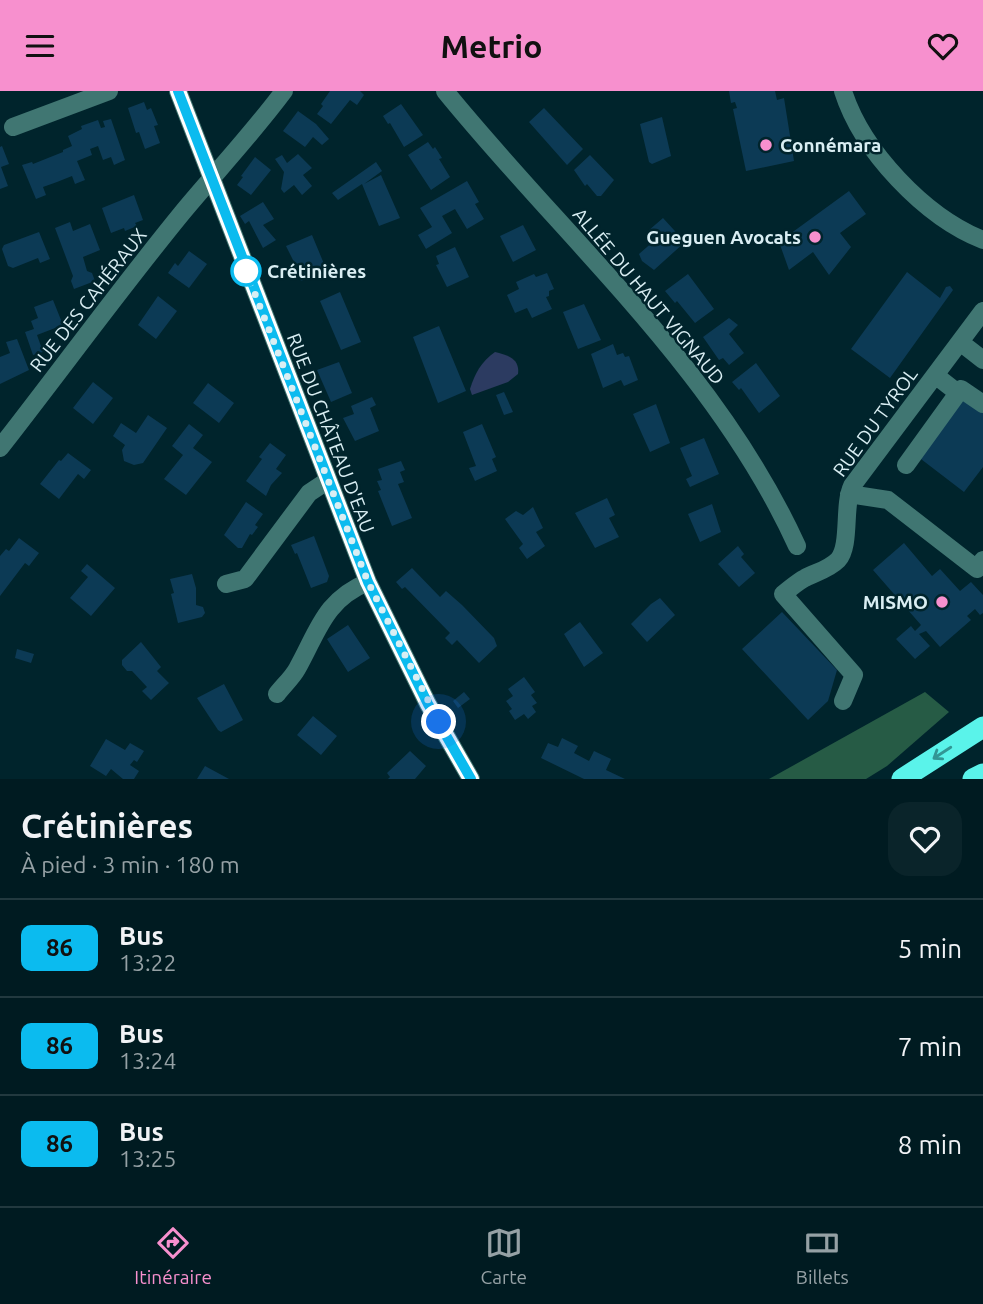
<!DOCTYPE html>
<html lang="fr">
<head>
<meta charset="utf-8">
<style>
	:root { --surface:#001b21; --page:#0a242a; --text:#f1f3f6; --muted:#95a1a5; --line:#22393f; --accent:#f790ce }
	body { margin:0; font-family:Ubuntu,sans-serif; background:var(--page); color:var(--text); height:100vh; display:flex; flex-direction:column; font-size:26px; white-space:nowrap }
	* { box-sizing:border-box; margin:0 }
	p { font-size:23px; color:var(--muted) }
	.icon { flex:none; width:38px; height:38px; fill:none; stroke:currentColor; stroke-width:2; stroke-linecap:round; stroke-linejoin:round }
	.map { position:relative; height:688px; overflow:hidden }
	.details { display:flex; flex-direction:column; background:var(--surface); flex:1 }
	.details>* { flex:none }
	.badge { padding:0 14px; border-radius:10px; font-size:24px; line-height:46px }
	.you { position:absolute; width:35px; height:35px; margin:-18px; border:5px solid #fff; border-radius:50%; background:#1a73e8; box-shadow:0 0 0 10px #1a73e833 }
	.map>.badge { position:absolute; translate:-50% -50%; box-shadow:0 0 0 4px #fff }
	.round { display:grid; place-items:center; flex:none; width:74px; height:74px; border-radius:21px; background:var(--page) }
	.summary { display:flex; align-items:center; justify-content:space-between; height:119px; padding:0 21px }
	h1 { font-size:33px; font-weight:700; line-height:52px }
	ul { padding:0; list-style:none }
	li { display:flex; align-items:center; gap:21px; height:98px; padding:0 21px; border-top:2px solid var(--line) }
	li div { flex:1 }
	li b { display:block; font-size:26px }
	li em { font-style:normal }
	li .badge { min-width:77px; font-weight:700; text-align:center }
	header { display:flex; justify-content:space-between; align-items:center; height:91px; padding:0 21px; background:var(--accent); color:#111; font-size:32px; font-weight:700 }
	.tabs { display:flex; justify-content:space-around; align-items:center; height:98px; border-top:2px solid var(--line); background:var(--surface); font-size:19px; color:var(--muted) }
	.tabs a { display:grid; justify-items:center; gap:4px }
	.tabs .on { color:var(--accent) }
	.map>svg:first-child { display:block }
	.forest { fill:#265b45 }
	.water { fill:#2c3b61 }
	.building { fill:#0c3a55 }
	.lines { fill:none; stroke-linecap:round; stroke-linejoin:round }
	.minor { stroke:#407672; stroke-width:18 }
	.highway { stroke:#5af3ea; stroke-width:21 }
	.oneway { stroke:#329694 }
	.line-casing { stroke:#fff; stroke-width:16 }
	.line { stroke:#0bbbef; stroke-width:10 }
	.walk { stroke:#d9eef3; stroke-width:7; stroke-dasharray:0 12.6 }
	.poi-dot { fill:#f790ce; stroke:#00242c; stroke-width:2.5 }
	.stop-dot { fill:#fff; stroke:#0bbbef; stroke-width:3.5 }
	.labels { text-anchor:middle; stroke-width:5; stroke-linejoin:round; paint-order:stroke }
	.poi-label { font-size:19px; font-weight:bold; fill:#d9eef3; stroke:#00242c; text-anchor:end }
	.stop-label { font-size:19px; font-weight:bold; fill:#d9eef3; stroke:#00242c; text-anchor:start }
	.street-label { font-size:19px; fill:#d9eef3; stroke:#00242c }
</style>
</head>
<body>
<header><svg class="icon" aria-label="menu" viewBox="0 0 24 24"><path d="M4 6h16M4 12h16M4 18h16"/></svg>Metrio<svg class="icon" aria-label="heart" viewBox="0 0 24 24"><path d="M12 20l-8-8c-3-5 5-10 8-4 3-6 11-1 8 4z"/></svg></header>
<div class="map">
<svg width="983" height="688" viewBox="0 0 983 688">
	<rect width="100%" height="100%" fill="#00242c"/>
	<!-- forest -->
	<path class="forest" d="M925,601L949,621L887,675L866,688H769Z"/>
	<!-- water -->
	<path class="water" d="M495,261C508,264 520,268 518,283L508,291L472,304L470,298C475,282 481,271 495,261Z"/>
	<!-- building -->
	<path class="building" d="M330,0H360L364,4L357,14L350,9L331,33L317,23L323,15L321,13Z
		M729,0H775L777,9L784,7L794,70L746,80L733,18L737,17L735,11L731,12Z
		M144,11L147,19L151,17L158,34L154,35L160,52L145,58L139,41L136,42L128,17Z
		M401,13L423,44L404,56L390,32L388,33L383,25Z
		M544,17L583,58L567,74L529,31Z
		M298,20L316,33L329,48L322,54L313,46L305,56L283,40Z
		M662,26L671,65L652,73L649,71L640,33Z
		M111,28L125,69L114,74L111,66L103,69L98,55L90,58L92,64L77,70L85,89L75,93L72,85L57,91L43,96L46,104L36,108L22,74L32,71L33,73L63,61V59L72,55L68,45L82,38L81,35L98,29L101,37L105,36L103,30Z
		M428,51L433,58L435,56L442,67L439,68L450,86L431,99L408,64Z
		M2,55L9,73L1,76L8,95L0,98V56Z
		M298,63L312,77L303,84L312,95L302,104L294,94L284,102L281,98L284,81L275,68L282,64L287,72Z
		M590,64L614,89L601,105H597L587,93L585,95L574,79Z
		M255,66L271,79L251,104L237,94L243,86L241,85Z
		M376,71L382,80L364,93L381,84L400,127L379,135L362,93L338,109L332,102Z
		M467,90L479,111L475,113L484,128L467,138L455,118L442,125L452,142L426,158L418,144L432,136L420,117Z
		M849,100L866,123L840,142L851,156L829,184L813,161L789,179L779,151Z
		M134,104L143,129L135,132L137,135L125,140L124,137L111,142L102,117Z
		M263,111L274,128L263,134L276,149L263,157L249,130L245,133L240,125Z
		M663,127L685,151L654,179L642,170L639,163L655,149L648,140Z
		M70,131L73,140L90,133L100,159L83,166L87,180L92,182L95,190L74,198L71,190L73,185L55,137Z
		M523,134L536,159L513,171L500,145Z
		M39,141L50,168L40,172L38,167L13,177L8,175L2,158L4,154Z
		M312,144L327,180L301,190L298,182L299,181L286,155Z
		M455,156L469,186L447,196L436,174L439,173L436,165Z
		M189,160L207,173L189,197L168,182L175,172L178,175Z
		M907,181L940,207L946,196L950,195L953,199L890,287L851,258Z
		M547,182L554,198L549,200V205L546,206L552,218L532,227L527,217L515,222L507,204L519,198L516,191L534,183L536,186Z
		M688,183L714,218L695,232L677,210L675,212L665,200Z
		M340,201L361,251L341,259L320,210Z
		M158,205L177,220L156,248L138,234Z
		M53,209L63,234L37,244L43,261L33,264L25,241L34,238L31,230L38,227L34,216Z
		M584,213L601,249L578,258L563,221Z
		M729,227L738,234L729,243L744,262L729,274L723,267L719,269L703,246Z
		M439,235L466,300L438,312L413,246Z
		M17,248L29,279L0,293V266L10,262L6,251Z
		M613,253L617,264L623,262L625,266L629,265L638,289L624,295L621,289L603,297L591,263Z
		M339,271L352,302L331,311L317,279Z
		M756,272L780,305L759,322L741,297L739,299L732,291Z
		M93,291L113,307L93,333L73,317Z
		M208,292L234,312L219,332L193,312Z
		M504,301L513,321L504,324L496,304Z
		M963,305L983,320V376L964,401L917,365Z
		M372,306L376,314L370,317L379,340L355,350L343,327L354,323L351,315Z
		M656,313L670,352L650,361L633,323Z
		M148,324L167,337L143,372L134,374L124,370L122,359L125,354L113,345L121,332L136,342Z
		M189,333L203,344L193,357L212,371L186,404L164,388L183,364L172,355Z
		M482,333L496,366L492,368L497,380L475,390L469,377L476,375L463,341Z
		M704,347L719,383L690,396L686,388L692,385L680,357Z
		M270,352L286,364L276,378L282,382L271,394L266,405L246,390L262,368L259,366Z
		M68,362L91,379L84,388L78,383L59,408L40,393L59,369L61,370Z
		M401,370L405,379L400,381L404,391L398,393L412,427L392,435L378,400L381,399L377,390L382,389L378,378Z
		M607,407L615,424L609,427L619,446L595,457L575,422Z
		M246,411L263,423L255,434L258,436L252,444L250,443L242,457H238L224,444Z
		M712,413L721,441L700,451L688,423Z
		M533,416L543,437L536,441L545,455L527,468L519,457L523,453L505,428L516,420L523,424Z
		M314,445L329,485L327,491L311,497L297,462L295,463L291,454Z
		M19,447L39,462L29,475L25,472L0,505V465L6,458L9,460Z
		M904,452L932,485L940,478L960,500L971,491L983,504V522L980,524L975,518L967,525L971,529L940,556L926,540L919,543L930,555L915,568L896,548L911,535L915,540L921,534L873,479Z
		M738,455L744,463L741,466L755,482L739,496L718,473Z
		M87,473L115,497L91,525L70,507L88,486L81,480Z
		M412,477L440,506L446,500L462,514L494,547L497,555L479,572L457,549L452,554L445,547L450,542L405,496L402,498L396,491Z
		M192,483L196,497V514L203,516L205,522L202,526L178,532L171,503L174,502L170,488Z
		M660,507L675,524L647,551L631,533L651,513Z
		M782,521L837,579L828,610L808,629L742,558Z
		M580,531L603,562L584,576L564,543Z
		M348,534L370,567L348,581L327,548Z
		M141,551L161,576L157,580L169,592L151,609L142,600L147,596L132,580H127L122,574V569Z
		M17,558L34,563L31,572L15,567Z
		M524,586L535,601L531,604L537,612L532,615L536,621L528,628L524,623L515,629L509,620L512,618L506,610L513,605L508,598Z
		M224,593L243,629L221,641L218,639L197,607Z
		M464,601L470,608L458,617L453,610Z
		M313,625L337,645L321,664L297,644Z
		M562,647L578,655L574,662L589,670L594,660L611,668L606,679L625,688H584L541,667L548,652L558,656Z
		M106,648L125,659L130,652L144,660L137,671L134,669L130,674L139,680L134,688H123L111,678L106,685L90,675Z
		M410,660L426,675L415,688H388L390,686L387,682Z
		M205,675L229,688H197Z"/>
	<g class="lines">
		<!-- minor -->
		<path class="minor" d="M178,0L368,491L428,613L471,688
			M445,0C566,149 716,277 797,455
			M843,0C862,60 925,126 983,149
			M13,36L109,0
			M960,251L983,269
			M935,284L958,302L961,298L983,313
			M0,357C61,279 119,199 182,122C216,81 252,43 284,0
			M906,374L958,302
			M849,403L888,409L977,478L983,469
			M226,493L245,488L309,402L327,390
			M277,603C283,595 292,587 297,578C318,541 324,509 368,491
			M843,610L854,584L783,503C790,498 797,491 805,487C816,481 828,479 838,469C851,455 843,414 852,395L983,220"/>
		<!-- highway -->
		<path class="highway" d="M902,688L983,636
			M973,688L983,683"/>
	</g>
	<!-- one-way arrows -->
	<defs><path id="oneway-shaft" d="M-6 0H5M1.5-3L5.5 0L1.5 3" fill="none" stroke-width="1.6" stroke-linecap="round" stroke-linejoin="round" transform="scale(1.75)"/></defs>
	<use class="oneway" href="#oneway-shaft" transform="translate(942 662) rotate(147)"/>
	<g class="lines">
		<defs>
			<path id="line" d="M178,0L368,491L428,613L471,688"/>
		</defs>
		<!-- line casing -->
		<use href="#line" class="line-casing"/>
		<!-- line -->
		<use href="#line" class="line"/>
		<!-- walk -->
		<path class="walk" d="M246,180L368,491L439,631"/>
	</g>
	<!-- markers -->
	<g class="poi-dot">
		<circle cx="766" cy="54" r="7"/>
		<circle cx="815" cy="146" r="7"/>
		<circle cx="942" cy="511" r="7"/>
	</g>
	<circle class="stop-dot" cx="246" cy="180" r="14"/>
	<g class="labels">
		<!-- poi labels -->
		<g class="poi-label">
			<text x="780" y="61" text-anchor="start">Connémara</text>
			<text x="801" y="153">Gueguen Avocats</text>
			<text x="928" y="518">MISMO</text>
		</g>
		<!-- stop labels -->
		<g class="stop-label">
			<text x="267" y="187">Crétinières</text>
		</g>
		<!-- street labels -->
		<g class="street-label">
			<text transform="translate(649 205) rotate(50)" y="7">ALLÉE DU HAUT VIGNAUD</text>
			<text transform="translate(88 209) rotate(-52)" y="7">RUE DES CAHÉRAUX</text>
			<text transform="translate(875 331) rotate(-54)" y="7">RUE DU TYROL</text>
			<text transform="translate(331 342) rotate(69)" y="7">RUE DU CHÂTEAU D'EAU</text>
		</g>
	</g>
</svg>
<div class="you" style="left:439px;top:631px"></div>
</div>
<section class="details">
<div class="summary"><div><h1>Crétinières</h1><p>À pied · 3 min · 180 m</p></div><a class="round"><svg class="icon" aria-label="heart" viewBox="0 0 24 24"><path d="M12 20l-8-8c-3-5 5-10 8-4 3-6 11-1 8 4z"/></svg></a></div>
<ul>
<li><span class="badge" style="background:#0bbbef;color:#111">86</span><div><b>Bus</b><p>13:22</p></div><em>5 min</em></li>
<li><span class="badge" style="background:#0bbbef;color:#111">86</span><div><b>Bus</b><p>13:24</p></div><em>7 min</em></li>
<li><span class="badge" style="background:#0bbbef;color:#111">86</span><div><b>Bus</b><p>13:25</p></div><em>8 min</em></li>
</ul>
</section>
<nav class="tabs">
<a class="on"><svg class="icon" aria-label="directions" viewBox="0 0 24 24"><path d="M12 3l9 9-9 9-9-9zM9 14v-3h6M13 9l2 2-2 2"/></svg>Itinéraire</a>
<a><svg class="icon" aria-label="map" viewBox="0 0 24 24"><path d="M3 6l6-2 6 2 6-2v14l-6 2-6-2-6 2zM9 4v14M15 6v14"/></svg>Carte</a>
<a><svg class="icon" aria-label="tickets" viewBox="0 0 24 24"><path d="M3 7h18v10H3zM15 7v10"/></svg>Billets</a>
</nav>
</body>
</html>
